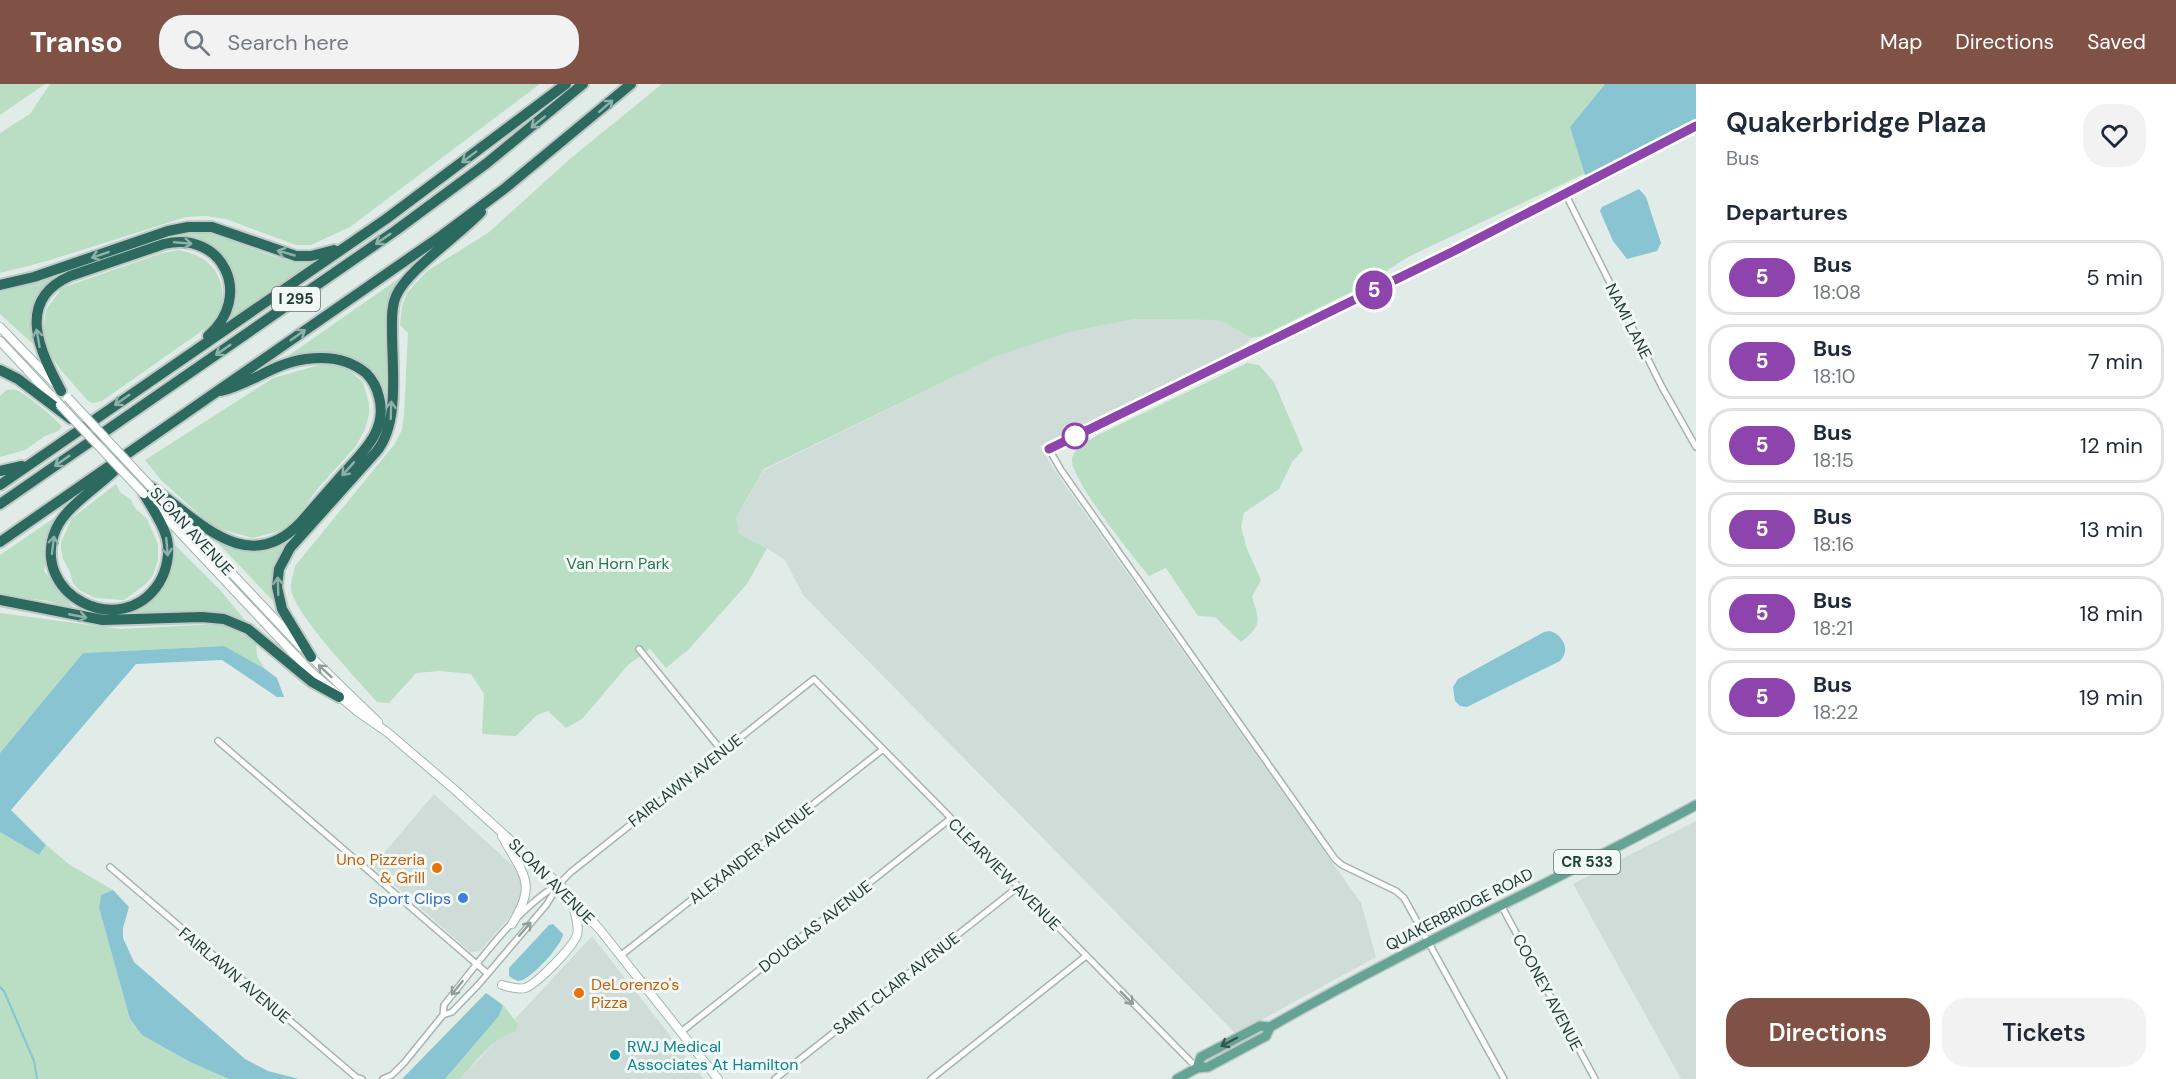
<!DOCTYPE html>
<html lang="en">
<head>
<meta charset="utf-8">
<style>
	:root { --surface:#fff; --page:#f2f2f3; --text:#1f2937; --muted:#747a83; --line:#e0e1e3; --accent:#7f5245 }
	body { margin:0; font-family:"DM Sans",sans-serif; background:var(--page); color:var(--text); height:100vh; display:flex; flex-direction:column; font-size:22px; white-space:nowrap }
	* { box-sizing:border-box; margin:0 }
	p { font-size:20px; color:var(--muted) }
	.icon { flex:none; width:33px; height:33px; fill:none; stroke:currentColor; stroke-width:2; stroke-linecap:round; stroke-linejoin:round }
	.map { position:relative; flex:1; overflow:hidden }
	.details { display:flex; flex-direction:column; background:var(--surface); width:480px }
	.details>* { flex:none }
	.badge { padding:0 12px; border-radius:20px; font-size:21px; line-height:39px }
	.map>.badge { position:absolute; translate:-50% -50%; box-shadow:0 0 0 3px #fff }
	h2 { padding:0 30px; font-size:22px; line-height:54px }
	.round { display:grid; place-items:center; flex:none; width:63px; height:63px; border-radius:24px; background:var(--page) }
	.summary { display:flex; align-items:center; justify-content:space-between; height:102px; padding:0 30px }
	h1 { font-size:28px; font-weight:600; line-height:45px }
	.action { display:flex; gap:12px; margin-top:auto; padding:12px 30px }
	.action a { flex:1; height:69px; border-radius:24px; background:var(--accent); color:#fff; font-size:24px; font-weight:600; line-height:69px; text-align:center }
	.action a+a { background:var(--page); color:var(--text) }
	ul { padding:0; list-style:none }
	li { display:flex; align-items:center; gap:18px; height:75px; margin:0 12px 9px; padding:0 18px; border:3px solid var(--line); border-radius:24px }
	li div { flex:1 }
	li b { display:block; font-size:22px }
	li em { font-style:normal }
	li .badge { min-width:66px; font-weight:700; text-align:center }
	header { display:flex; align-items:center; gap:36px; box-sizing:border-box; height:84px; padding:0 30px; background:var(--accent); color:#fff }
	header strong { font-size:28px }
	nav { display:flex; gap:33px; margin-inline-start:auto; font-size:21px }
	.search { width:420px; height:54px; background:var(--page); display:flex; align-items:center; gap:15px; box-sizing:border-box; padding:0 21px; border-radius:24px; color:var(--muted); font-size:22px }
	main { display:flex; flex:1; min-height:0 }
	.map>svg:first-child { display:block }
	.built { fill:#cfdcd7 }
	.green { fill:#b9dec4 }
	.water { fill:#88c4d2 }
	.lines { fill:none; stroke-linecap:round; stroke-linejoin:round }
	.stream { stroke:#88c4d2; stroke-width:2 }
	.minor-casing { stroke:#a4b4af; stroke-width:8 }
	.secondary-casing { stroke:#9fb8b0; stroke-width:10 }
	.primary-casing { stroke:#c1c9c7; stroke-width:12 }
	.motorway-casing { stroke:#c1c9c7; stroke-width:14 }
	.minor { stroke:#fff; stroke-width:5 }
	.secondary { stroke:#fff; stroke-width:8 }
	.primary { stroke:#65a395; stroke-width:9 }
	.motorway { stroke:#2c6a5f; stroke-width:10 }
	.secondary-bridge-casing { stroke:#9fb8b0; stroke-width:10; stroke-linecap:butt }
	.secondary-bridge { stroke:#fff; stroke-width:8 }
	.oneway { stroke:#8fb1aa }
	.oneway2 { stroke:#909e9b }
	.oneway3 { stroke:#32564e }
	.line-casing { stroke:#fff; stroke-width:14 }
	.line { stroke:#8e44ad; stroke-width:9 }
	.stop-dot { fill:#fff; stroke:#8e44ad; stroke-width:3 }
	.food-dot { fill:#e8710a; stroke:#f2f8f5; stroke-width:2 }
	.shop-dot { fill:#3f7fe0; stroke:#f2f8f5; stroke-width:2 }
	.culture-dot { fill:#0f9aa8; stroke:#f2f8f5; stroke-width:2 }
	.labels { text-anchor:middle; stroke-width:6; stroke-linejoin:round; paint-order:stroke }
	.shield { fill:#f2f8f5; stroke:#607570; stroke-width:1.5 }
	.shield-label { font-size:15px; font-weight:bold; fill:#213d37 }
	.street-label { font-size:16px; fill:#213d37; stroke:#f2f8f5 }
	.park-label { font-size:16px; fill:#2a754a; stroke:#f2f8f5 }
	.food-label { font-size:16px; fill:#c56008; stroke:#f2f8f5; text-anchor:end }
	.shop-label { font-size:16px; fill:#366cbe; stroke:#f2f8f5; text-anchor:end }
	.culture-label { font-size:16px; fill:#0d838f; stroke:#f2f8f5; text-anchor:start }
</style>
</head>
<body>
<header>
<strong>Transo</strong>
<div class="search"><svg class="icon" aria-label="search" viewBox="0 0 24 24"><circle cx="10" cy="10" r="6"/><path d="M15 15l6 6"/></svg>Search here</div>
<nav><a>Map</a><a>Directions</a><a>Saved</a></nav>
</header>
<main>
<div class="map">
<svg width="1696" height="995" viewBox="0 0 1696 995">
	<rect width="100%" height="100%" fill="#e1ece8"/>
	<!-- built -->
	<path class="built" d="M1135,235L1213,236L1225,239L1251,254L1242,263L1040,362L1055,387L1361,819L1376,873L1236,950L803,511L785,476L767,464L739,450L736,433L764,386L995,273L1070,248Z
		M434,710L513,782L524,800V808L515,827L480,867L470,868L373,782Z
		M1696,737V995H1681L1573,800Z
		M592,852L704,995H460L497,956L518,940L515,935Z"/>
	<!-- green -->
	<path class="green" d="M0,0H45L0,31Z
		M50,0H540L350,143L311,161H296L226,135L206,132L186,133L47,177L0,189V49L30,30Z
		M662,0H1605L1570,43L1586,89L1410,172L1359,204L1262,252L1251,254L1225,239L1213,236L1135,235L1070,248L995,273L764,385L736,433L739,450L767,464L747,500L689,565L666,584L650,565L628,581L582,635L566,644L548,627L537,631L516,652L482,650L484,610L471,590L440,587L416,589L389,619L377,618C359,597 294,530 291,505C290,498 294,489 295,482L394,361L402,346L404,331L408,249L400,241L402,222L407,209L427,187L488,149L571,74Z
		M215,148C245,160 279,181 313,177L223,243L234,220L233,196L198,158L179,152V149Z
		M179,166C214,173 226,194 222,228L206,244L102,317L93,319L88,317L60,285L50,270L43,249L46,226L62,204L162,169Z
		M408,188L388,228L386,312L378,300L344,272L317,268L288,272Z
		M56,192L39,211L31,245L34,261L0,230V205L7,206Z
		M1247,279L1259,281L1274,298L1303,366L1292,378L1279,405L1244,429L1241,443L1247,465L1261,496L1252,513C1260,537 1262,542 1241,558L1215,533L1198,532L1166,484L1149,492C1133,473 1073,398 1072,377C1072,364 1087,358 1096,352Z
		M323,280L337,282L350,287L363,298L369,320V331L365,345L356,362L319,403L303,425L286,445L253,454L213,443L161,396L145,376L273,294Z
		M6,306C9,306 12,305 16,306C24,308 59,337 62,343L58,347L45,352L25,366L0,373V312Z
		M116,400L120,408L131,416L135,424L147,435L158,460V476L153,491L146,500L124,516L95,514L79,506L73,499L69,486L63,475L61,464V458L72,434Z
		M57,432L49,450L44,487L75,526L48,517L0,511V471Z
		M217,458L249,466L289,459L273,486L274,518Z
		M174,460L220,506L250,542L190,528L129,530C160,506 169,500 174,460Z
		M0,529L120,545L219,540L256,557L257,572L265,585L223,562L83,569L0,669Z
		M0,748L39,771L46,761L70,781L113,806L101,811L99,824L130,935L142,951L190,978L229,995H0Z
		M503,921L518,940L515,948C496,950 473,981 460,995H445L499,932Z"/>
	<!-- water -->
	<path class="water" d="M1605,0H1696V49L1632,77L1588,100L1570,43Z
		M1639,105L1646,113L1661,159L1657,167L1627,175L1613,157L1600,127L1602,123Z
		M1550,547C1563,551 1571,566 1560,577L1467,623L1460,622L1455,617L1453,603L1458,595L1544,548Z
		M224,562L265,585L277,594L284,613H277L222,576L136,580L11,726L46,761L39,771L0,748V669L83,569Z
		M113,806L129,823L123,844V854L134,878L245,975L268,987L299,995H229L190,978L142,951L130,935L99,824L101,811Z
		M553,840L563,850C563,860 529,898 518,897C515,896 512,894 509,892V884L549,841Z
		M486,909L503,921L499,932L445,995H402Z"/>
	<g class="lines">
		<!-- stream -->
		<path class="stream" d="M0,903L4,907L34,977L37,995"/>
		<defs>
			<path id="minor" d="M1565,109L1662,303L1696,363
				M639,565L722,667
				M218,657L487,889
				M110,783L356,993L362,995
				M1501,821L1595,995
				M620,872L882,666
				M443,931L444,921C476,882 514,827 557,801
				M681,948L950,735
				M383,995L392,991L404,979L443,931L452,928L479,900L547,820L559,800L571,788L814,595L1197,984
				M775,995L1018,803
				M931,995L1086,872
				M1504,995L1404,814L1396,807L1342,781L1335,775L1061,386L1049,365L1454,167L1696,41"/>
			<path id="secondary" d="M0,243L53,298
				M0,257L60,321
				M167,420L301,563
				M155,422L310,587L358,628L387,648L455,706L563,804L601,847L718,995
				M309,571L378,638
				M502,752C523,791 538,798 512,840
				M502,901C509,903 517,906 525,904C537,900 573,863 577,851C580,840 573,824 571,814"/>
			<path id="primary" d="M1197,984L1201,973L1260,942L1270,943C1409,863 1555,798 1696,721
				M1177,995L1197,984L1208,983L1266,952L1270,943"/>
			<path id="motorway" d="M0,201L34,193L168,147L188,143H212L296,172H311L334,166
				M0,286L18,295L71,335
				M61,307C41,269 14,217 70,192L164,160C223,146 254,212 208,252
				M123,378C104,400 68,419 56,445C28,510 121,558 159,499C167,486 170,469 167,455C163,439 152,424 144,410
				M0,387L22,382
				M0,401L386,135L566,0
				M151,403C197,434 246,495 300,439C314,423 328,407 342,391C363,368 388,346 379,313C377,304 372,295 366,289C349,275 327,272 306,275C274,279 251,300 221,307
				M0,420L395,147L487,79L583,0
				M0,458L441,152L504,105L631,0
				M0,516L103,536L202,533L224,535L248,545L312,598L339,613
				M311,573L282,525L277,503L279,485L290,464L376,368C400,340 392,284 392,248C392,236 391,223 396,212C407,186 460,151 481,128"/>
		</defs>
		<!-- minor casing -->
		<use href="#minor" class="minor-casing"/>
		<!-- secondary casing -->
		<use href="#secondary" class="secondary-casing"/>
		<!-- primary casing -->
		<use href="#primary" class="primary-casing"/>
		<!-- motorway casing -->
		<use href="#motorway" class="motorway-casing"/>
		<!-- minor -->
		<use href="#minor" class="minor"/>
		<!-- secondary -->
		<use href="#secondary" class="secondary"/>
		<!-- primary -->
		<use href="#primary" class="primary"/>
		<!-- motorway -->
		<use href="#motorway" class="motorway"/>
		<defs>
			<path id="secondary-bridge" d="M68,314L151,403
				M60,321L144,410"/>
		</defs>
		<!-- secondary-bridge casing -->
		<use href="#secondary-bridge" class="secondary-bridge-casing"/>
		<!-- secondary-bridge -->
		<use href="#secondary-bridge" class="secondary-bridge"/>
	</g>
	<!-- one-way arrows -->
	<defs><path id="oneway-shaft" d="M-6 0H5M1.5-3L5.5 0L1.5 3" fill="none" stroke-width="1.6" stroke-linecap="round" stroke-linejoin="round" transform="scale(1.5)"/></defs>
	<g class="oneway">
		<use href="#oneway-shaft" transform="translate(606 22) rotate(-41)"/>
		<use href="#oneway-shaft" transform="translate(538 38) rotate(141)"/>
		<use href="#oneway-shaft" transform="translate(469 73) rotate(143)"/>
		<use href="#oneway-shaft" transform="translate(383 155) rotate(145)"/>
		<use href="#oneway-shaft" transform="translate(183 159) rotate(5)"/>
		<use href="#oneway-shaft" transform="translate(286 169) rotate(-164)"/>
		<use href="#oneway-shaft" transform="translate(100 171) rotate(161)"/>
		<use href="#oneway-shaft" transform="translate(298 251) rotate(-35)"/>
		<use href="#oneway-shaft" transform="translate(38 254) rotate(-100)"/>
		<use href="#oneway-shaft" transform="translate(223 266) rotate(145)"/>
		<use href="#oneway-shaft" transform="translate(122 316) rotate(145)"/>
		<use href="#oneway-shaft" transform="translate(391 326) rotate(-88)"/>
		<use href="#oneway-shaft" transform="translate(62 377) rotate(145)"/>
		<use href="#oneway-shaft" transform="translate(348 385) rotate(132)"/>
		<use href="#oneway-shaft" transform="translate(53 461) rotate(-83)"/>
		<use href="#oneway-shaft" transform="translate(167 463) rotate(85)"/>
		<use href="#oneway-shaft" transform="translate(278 502) rotate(-92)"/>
		<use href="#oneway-shaft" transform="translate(78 532) rotate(11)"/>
	</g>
	<g class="oneway2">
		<use href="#oneway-shaft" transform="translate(325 587) rotate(-137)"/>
		<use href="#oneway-shaft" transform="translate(525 845) rotate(-49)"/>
		<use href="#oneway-shaft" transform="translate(457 904) rotate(129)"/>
		<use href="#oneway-shaft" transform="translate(1127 914) rotate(45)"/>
	</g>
	<use class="oneway3" href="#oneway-shaft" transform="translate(1229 958) rotate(152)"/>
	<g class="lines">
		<defs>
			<path id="line" d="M1049,365L1454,167L1696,42"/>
		</defs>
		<!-- line casing -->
		<use href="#line" class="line-casing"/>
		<!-- line -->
		<use href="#line" class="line"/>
	</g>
	<!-- markers -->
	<circle class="stop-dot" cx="1075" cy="352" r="12"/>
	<g class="food-dot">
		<circle cx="437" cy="784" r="6"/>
		<circle cx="579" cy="909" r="6"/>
	</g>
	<circle class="shop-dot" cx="463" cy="814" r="6"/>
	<circle class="culture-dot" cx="615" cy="971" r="6"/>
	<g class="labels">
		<!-- shield labels -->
		<g class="shield">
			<rect x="272" y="203" width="48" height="24" rx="4.5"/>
			<rect x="1554" y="766" width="66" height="24" rx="4.5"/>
		</g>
		<g class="shield-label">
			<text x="296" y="220">I 295</text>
			<text x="1587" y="783">CR 533</text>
		</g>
		<!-- street labels -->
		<g class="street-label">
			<text transform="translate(1629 237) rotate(63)" y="6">NAMI LANE</text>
			<text transform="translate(192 447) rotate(47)" y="6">SLOAN AVENUE</text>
			<text transform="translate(685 696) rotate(-38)" y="6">FAIRLAWN AVENUE</text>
			<text transform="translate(751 769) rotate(-38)" y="6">ALEXANDER AVENUE</text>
			<text transform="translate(1005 790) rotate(45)" y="6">CLEARVIEW AVENUE</text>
			<text transform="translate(552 797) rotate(45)" y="6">SLOAN AVENUE</text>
			<text transform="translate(1459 825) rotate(-27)" y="6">QUAKERBRIDGE ROAD</text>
			<text transform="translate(815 842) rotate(-38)" y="6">DOUGLAS AVENUE</text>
			<text transform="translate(235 891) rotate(40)" y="6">FAIRLAWN AVENUE</text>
			<text transform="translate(896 899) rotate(-38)" y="6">SAINT CLAIR AVENUE</text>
			<text transform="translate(1548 908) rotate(62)" y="6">COONEY AVENUE</text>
		</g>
		<!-- park labels -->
		<g class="park-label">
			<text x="618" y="485">Van Horn Park</text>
		</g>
		<!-- food labels -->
		<g class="food-label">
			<text x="425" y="781">Uno Pizzeria<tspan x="425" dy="18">&amp; Grill</tspan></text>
			<text x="591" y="906" text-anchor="start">DeLorenzo's<tspan x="591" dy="18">Pizza</tspan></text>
		</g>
		<!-- shop labels -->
		<g class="shop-label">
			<text x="451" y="820">Sport Clips</text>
		</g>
		<!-- culture labels -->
		<g class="culture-label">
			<text x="627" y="968">RWJ Medical<tspan x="627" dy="18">Associates At Hamilton</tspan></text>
		</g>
	</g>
</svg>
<b class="badge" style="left:1374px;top:206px;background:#8e44ad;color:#fff">5</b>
</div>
<section class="details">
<div class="summary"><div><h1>Quakerbridge Plaza</h1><p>Bus</p></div><a class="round"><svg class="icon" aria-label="heart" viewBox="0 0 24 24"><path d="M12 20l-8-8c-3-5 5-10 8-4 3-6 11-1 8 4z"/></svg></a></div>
<h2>Departures</h2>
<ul>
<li><span class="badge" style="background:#8e44ad;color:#fff">5</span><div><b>Bus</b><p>18:08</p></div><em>5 min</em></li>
<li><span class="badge" style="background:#8e44ad;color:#fff">5</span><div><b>Bus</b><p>18:10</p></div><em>7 min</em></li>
<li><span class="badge" style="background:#8e44ad;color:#fff">5</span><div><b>Bus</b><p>18:15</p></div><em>12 min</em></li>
<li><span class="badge" style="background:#8e44ad;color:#fff">5</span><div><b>Bus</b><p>18:16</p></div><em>13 min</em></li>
<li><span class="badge" style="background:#8e44ad;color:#fff">5</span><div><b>Bus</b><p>18:21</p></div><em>18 min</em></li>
<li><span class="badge" style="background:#8e44ad;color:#fff">5</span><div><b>Bus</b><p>18:22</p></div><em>19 min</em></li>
</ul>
<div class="action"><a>Directions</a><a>Tickets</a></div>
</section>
</main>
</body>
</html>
